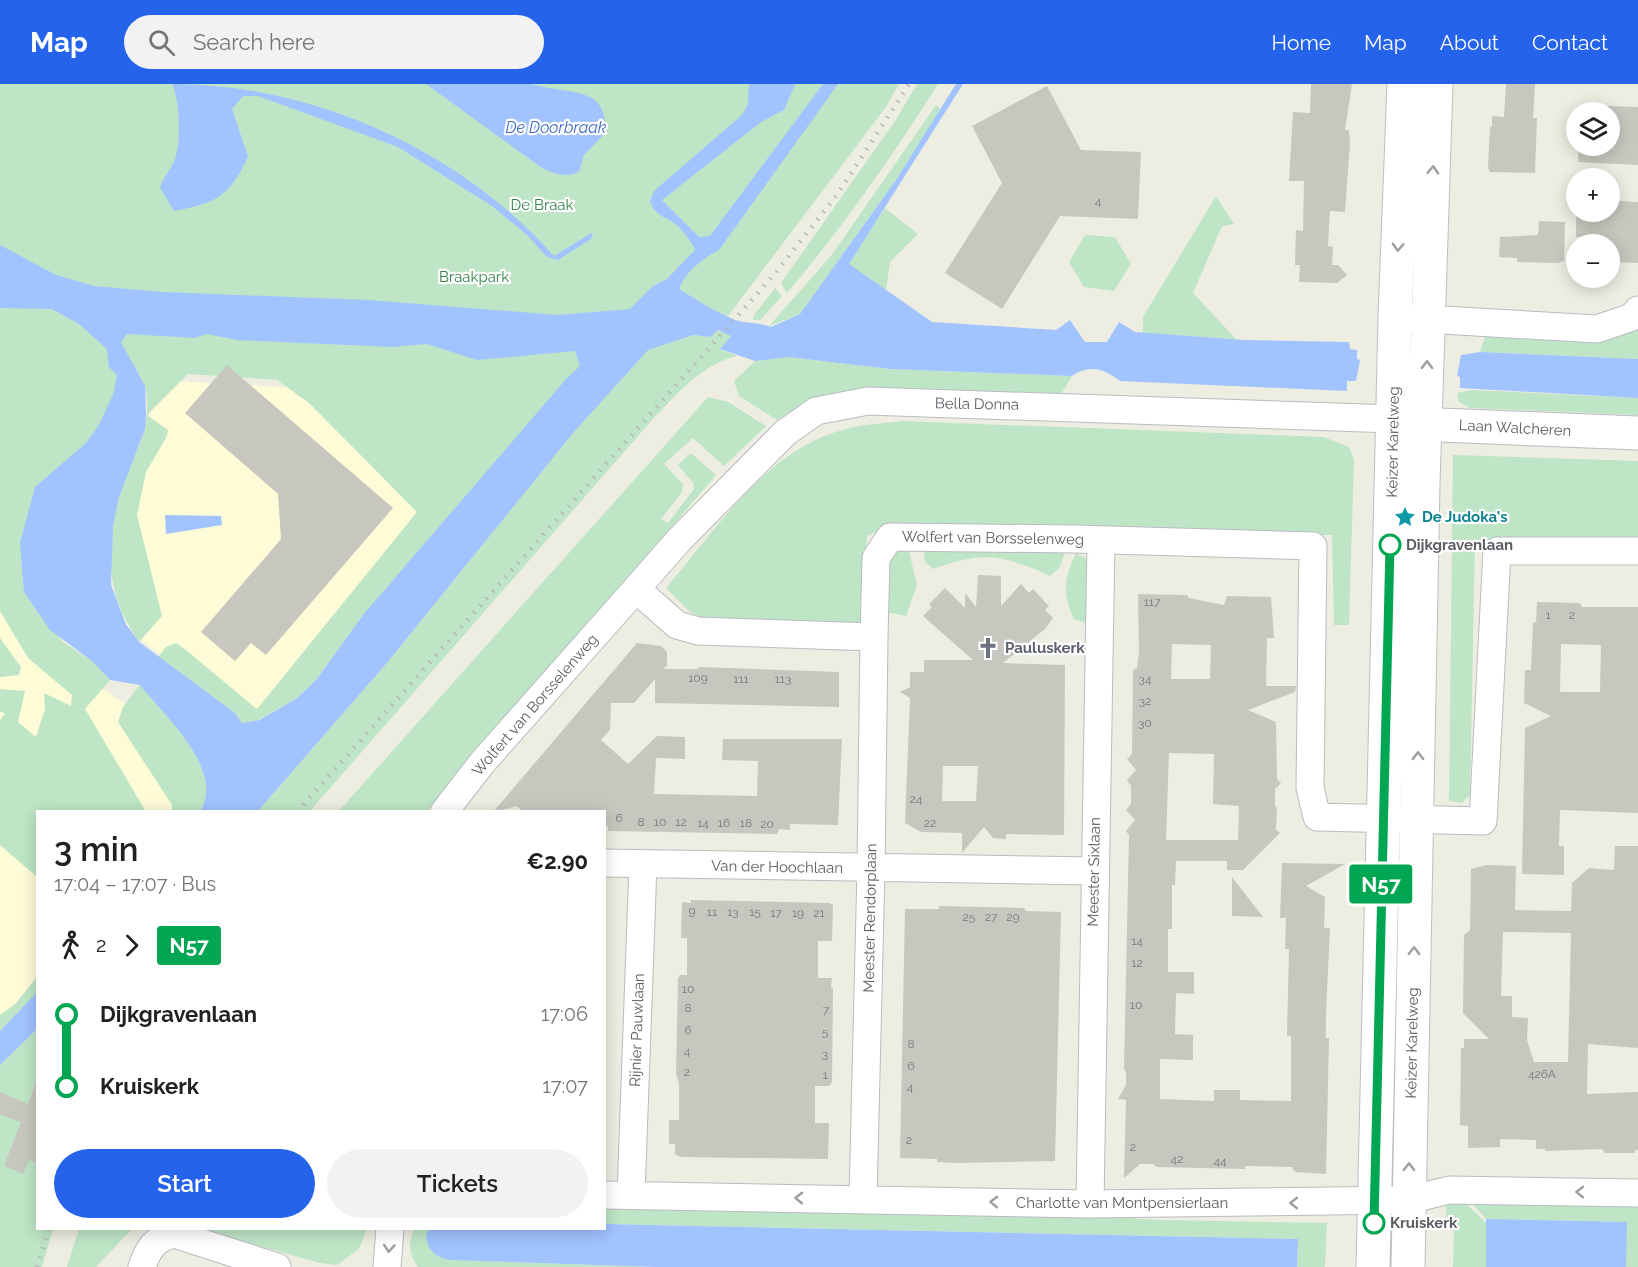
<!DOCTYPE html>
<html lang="en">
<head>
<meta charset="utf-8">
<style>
	:root { --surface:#fff; --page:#f2f2f2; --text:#202124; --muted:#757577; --accent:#2563eb }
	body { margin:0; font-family:Raleway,sans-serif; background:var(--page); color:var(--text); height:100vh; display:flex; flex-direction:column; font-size:22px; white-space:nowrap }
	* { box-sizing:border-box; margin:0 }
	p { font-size:20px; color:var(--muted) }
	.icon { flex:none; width:33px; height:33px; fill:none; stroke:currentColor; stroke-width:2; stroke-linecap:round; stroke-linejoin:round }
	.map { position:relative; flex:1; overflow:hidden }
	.panel { position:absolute; left:36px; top:726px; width:570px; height:420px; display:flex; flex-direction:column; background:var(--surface); border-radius:0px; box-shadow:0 3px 15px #0003 }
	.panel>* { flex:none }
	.badge { padding:0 12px; border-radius:4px; font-size:21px; line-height:39px }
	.fabs { position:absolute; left:1566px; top:18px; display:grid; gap:12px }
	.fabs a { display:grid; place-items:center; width:54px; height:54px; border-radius:50%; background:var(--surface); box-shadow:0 3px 15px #0003; font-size:30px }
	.map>.badge { position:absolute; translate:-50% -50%; box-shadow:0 0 0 3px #fff }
	.legs { display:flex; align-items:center; gap:9px; height:66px; padding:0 18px; font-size:20px }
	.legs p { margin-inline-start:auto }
	.overview { display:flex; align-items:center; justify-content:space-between; height:102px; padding:0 18px }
	h1 { font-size:33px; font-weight:600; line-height:45px }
	.cta { display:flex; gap:12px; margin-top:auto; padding:12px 18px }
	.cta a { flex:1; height:69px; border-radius:36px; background:var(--accent); color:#fff; font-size:24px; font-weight:600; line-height:69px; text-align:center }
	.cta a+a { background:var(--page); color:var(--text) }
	ul { padding:0 18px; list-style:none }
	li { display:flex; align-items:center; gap:21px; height:72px; font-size:22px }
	li i { display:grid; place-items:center; width:9px; height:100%; margin:0 8px; background:currentColor }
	li i::after { content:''; width:15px; height:15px; margin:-8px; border:4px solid; border-radius:50%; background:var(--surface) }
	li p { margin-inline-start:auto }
	li:first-child i { background:linear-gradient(#0000 50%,currentColor 0) }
	li:last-child i { background:linear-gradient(currentColor 50%,#0000 0) }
	header { display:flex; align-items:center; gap:36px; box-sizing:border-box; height:84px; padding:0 30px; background:var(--accent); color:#fff }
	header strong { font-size:28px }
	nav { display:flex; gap:33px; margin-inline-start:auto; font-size:21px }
	.search { width:420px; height:54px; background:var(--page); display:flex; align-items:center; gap:15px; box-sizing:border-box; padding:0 21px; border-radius:33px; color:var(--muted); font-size:22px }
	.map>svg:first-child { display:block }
	.commercial { fill:#fefcd7 }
	.green { fill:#bee5c6 }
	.water { fill:#a1c3ff; fill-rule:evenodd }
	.building { fill:#c8c7bf; fill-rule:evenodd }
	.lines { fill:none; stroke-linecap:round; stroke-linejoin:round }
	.minor-casing { stroke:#babbc1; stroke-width:29 }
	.tertiary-casing { stroke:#babbc1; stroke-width:35 }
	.secondary-casing { stroke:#bdbec6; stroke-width:35 }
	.minor { stroke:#fff; stroke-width:27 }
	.tertiary { stroke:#fff; stroke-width:33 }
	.secondary { stroke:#fff; stroke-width:33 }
	.rail { stroke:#b5b6b6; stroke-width:4.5; stroke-dasharray:1.5 8; stroke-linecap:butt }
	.oneway { stroke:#9d9ea1 }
	.line-1-casing { stroke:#fff; stroke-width:14 }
	.line-1 { stroke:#00a651; stroke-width:9 }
	.stop-1-dot { fill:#fff; stroke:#00a651; stroke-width:3 }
	.labels { text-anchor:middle; stroke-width:4.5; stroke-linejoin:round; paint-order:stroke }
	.number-label { font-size:12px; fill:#76787a }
	.park-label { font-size:15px; fill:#338246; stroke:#fff }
	.street-label { font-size:15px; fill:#5b5d63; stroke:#fff }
	.culture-label { font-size:15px; font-weight:bold; fill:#0d838f; stroke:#fff; text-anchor:start }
	.stop-label { font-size:15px; font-weight:bold; fill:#5b5d63; stroke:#fff; text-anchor:start }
	.worship-label { font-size:15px; font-weight:bold; fill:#5b616d; stroke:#fff; text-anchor:start }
	.water-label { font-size:16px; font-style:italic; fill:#4268c3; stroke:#fff }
</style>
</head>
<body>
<header>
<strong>Map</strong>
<div class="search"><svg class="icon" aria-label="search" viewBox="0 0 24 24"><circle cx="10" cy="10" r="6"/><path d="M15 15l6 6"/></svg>Search here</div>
<nav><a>Home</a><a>Map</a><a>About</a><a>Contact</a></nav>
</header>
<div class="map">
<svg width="1638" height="1183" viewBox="0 0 1638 1183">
	<rect width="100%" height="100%" fill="#eeede2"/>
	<!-- commercial -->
	<path class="commercial" d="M160,296L295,304L485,465L255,644L122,541L118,435Z
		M0,479L90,597L190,662L205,727L38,728L37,909L0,950Z"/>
	<!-- green -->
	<path class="green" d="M0,0H899L886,23L728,232L681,255L693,251L711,253L717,246L732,251L720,265L737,272C702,280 676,311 652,336L310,727H258L386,580L487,455L363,531L316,596L296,615L258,636L242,639L235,629L158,573L166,563L176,559L186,566L257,625L417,428L309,319L277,296L188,290L147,331L168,346L167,352L146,388L137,431L162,532L139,558C107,513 104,466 119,414C130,375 164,327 137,288L24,508L63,558L92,577L110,596L85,625L145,726L38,728L37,793L0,761V636L5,630L0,627V605L25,607L18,638L36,653L45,625L44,609L71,622L72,611L28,574L0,527Z
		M917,0H938C892,73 843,143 787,209L781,199L897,34Z
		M936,21L941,26L896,96L800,230L769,242L831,172Z
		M1216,112L1234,140L1222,142L1193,209L1236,255L1143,249V233Z
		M885,124L918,150L890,178L886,206L848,180Z
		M1085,151L1115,153L1131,180L1114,207L1084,203L1069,178Z
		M775,204L782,212L760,236H753L754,231Z
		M1638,241V275L1480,268L1486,250Z
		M788,273L890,285L1072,292L1060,312L796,325L777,336L739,312L734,297L755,277Z
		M1472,306L1638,314V331L1470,324L1459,318L1457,309Z
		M708,313L728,318L766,342L724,382L693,354L664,380L683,400L682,408L661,435L668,439L694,405L693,399L678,381L691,369L716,391L450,703L427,727L338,728Z
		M901,337L1324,353L1349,363L1354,376L1349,541H1334L1332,451L882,445L867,452L861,545L723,542L691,529L666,504C717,445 766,365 846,345C863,340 883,340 901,337Z
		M1453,371L1638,377V461L1475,458L1470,711L1462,719L1449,717Z
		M897,461L908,463L917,501L906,532L887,528L890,474Z
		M924,466L1065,469L1059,484L1050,492C1003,470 982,467 933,485L925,478Z
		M1076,469L1087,476L1089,540L1074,535C1062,509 1064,495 1076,469Z
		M0,554L21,583L19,591L0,593Z
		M140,600C164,631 226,687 200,727H172V721L118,638L123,623Z
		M37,893V908L0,947V931L15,920Z
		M37,945L38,1144L53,1145L42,1183H0V981Z
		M1445,1116H1462L1486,1139V1183H1453L1454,1142H1447Z
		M1469,1116L1638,1122V1183H1626V1138L1486,1135Z
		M605,1124L692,1127L1043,1129L1160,1136L1327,1139L1325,1183H1297L1298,1155L605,1140Z
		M79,1145V1144L139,1145L131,1146L96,1183H67Z
		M199,1145H367L359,1165L337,1181L320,1179Z
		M414,1145H429L428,1146L453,1176L657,1183H418C409,1172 408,1157 414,1145Z"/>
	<!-- water -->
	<path class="water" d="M172,0C314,0 460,66 554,172L593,148L591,155L558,176L547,173L527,151L492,122L398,63L258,12H243L232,25L248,73C229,113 216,119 174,127L160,104C163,93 171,86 175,75C181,59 180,15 172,0Z
		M426,0H531C572,12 606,0 606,48L584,71L579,88C564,94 556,90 542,84Z
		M749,0H795L784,26L761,38L662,116L699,153L710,152L823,0H838L719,166C703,174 685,188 679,205C694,214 727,236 744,238C753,239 761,239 771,243L800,230L896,96L956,0H963L849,180L932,238L1056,246L1070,236L1085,258H1107L1119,238L1135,248L1245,256L1349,258L1350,265L1357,266V275L1360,276L1356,297H1347V307L1120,297C1104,285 1090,280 1072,292L890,285L788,273L755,277L720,265L731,252L718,246L711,253L693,251L648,266L573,349L386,580L258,727H200C226,687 164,631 140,601L110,596L92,577L50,546L24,508L20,459L35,403L86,359L99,341L114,308L117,291L109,283L107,265L79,240L52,225L0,224V161L56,191L94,202L163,208L368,216L558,231L630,225L653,202L667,195L695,166C691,158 685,149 678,142C668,133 655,133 650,117L654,107L742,31L748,20ZM127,250L195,254L207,250L237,256L393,263L427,260L477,276L575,267L580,282L567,294L363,531L316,596L296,615L259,636L242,639L235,629L139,558L126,540L111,501L113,442L119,413L145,345L146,331L145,302L121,258Z
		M1480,268L1638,275V314L1460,304V293L1457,292L1461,271Z
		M165,431L221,432L222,441L166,450Z
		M37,908V945L0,981V947Z
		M1486,1135L1627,1138L1626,1183H1486Z
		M605,1140L1298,1155L1297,1183H657L450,1176C435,1173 428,1167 426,1152L429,1145L604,1144Z"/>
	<!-- building -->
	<path class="building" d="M1311,0H1352L1345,46H1349L1350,59L1345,128L1330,127L1328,162L1333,163L1332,181H1338L1347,191L1337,199L1299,198L1300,181H1295L1296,146L1303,147L1304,97H1289L1293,28L1310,29Z
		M1506,0H1535L1533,34H1537L1535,89L1490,88L1488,84L1490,43H1492V32L1504,33Z
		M1047,2L1081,66L1141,68L1138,135L1060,132L1002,225L945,189L1002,99L972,42Z
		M1583,21L1638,23V81L1578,78L1579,62H1610V28H1583Z
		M1617,117L1638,118V179L1610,178V160H1599L1600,153H1576V123V128H1610V124L1617,125Z
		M1539,137L1565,138L1564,177L1557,179L1517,178V174L1499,173L1500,153L1538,151Z
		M227,281L393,424L266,571L251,559L235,577L201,548L281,455L278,410L185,329Z
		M978,491L1001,492V522L1021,500L1029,509L1033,505L1049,522L1045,526L1053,534L1045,545L1003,579L1065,581L1064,751L1006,750V755L993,754L984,743L962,769V749L921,748L905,739L910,614L900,608L910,603V588H924V576H973L923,532L932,523L929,520L945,504L965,524V509L976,523ZM943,682H978L976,717H942Z
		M1138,510L1187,511L1189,514L1224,521L1227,512L1271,513L1274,554H1267L1266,602H1296L1295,608L1248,626L1276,638L1277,695L1281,699L1275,705V722L1277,724L1276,746L1280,749L1243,786H1227V777H1176L1175,801H1172V845H1168V888H1194V910L1176,909L1175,950L1193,951V976L1160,975V1015L1214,1017V1006H1240V1016L1291,1017V952H1287L1289,865H1285L1286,834H1280L1282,779L1345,780L1306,802L1325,813L1324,844H1330L1326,928V954H1329L1326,1090L1295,1088L1292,1083L1245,1082V1085L1157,1083L1153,1080H1140L1124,1094L1126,1016L1118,1015L1126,1001V989L1124,984L1129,751L1126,747L1135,736L1126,726L1131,720V702L1127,696L1136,686L1127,675L1132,670L1133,586L1137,584L1139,568ZM1172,560L1211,561L1210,595H1171ZM1169,669L1214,670L1213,720L1239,722L1238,756H1166Z
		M1537,518L1580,519L1582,523H1638V729L1560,726L1559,762H1564V791L1522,790L1525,644L1551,632L1524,619L1525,586H1531L1533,538L1536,539ZM1561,560L1601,561L1600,608H1560Z
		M637,559L661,562L667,568V582L663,585H698L699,583L839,588V623L655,619V595L634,619H611L610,646L601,656L628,680L657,652L685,653V675L656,674L654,710L757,712L758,677L722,676L723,655H842L838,741L790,740V746L779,745L777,750L608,747V742H604V728H523L517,722L493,728Z
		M1615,762H1638V964L1588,960L1587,1010L1638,1008V1066H1635V1069H1605L1602,1065L1545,1067V1065H1536V1056L1500,1055V1063L1468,1064V1042L1460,1041L1461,964H1464V955H1489L1463,929L1464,851L1470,846L1471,785L1486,781L1516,782L1515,826L1571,827L1572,799L1589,784L1614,786ZM1503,848L1571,849L1568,978H1534L1527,956L1528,934L1512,933V912H1501Z
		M1232,793L1263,833L1232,832Z
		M691,816L829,819L833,821L832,857H818V894H832L831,904H833L832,998L829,1002H815V1039H829L828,1075L681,1073L675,1070V1060H669V1036H679V999L676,990L678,895L680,891H687V854H681L682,818L691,819Z
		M939,822L1024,824L1026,827L1061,828L1055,1077L957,1079L937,1078V1075L900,1074L905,825H939Z
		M36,998L38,1079L29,1076L23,1090L4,1082L21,1038L0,1031V1008L28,1020Z"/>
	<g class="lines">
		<defs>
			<path id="minor" d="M1408,234L1597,245L1632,233L1638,226
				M636,505L679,456L785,349L816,327L868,317L1393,335
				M444,728L482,679L636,505L677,541L698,547L874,553L876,474L890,453L1075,455L1313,462L1310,704L1317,733L1483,737L1497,467H1638
				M604,779L1094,787
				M604,1111L1090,1120L1409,1116L1449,1106L1638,1109
				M631,1111L643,780
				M863,1114L871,785L874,553
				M1090,1120L1101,456
				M142,1183C148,1165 154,1155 174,1150L277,1183
				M387,1183L390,1144"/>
			<path id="tertiary" d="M1397,336L1441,341L1638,349"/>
			<path id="secondary" d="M1373,1183L1395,233L1404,0
				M1408,1183L1423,400L1436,0"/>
		</defs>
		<!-- minor casing -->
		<use href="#minor" class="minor-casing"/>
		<!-- tertiary casing -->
		<use href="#tertiary" class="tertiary-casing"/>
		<!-- secondary casing -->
		<use href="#secondary" class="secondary-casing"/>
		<!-- minor -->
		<use href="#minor" class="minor"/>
		<!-- tertiary -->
		<use href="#tertiary" class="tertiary"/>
		<!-- secondary -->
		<use href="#secondary" class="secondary"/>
		<!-- rail -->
		<path class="rail" d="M297,728L773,192L837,111L909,0
			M37,1183L49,1144"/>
	</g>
	<!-- one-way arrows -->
	<defs><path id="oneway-chevron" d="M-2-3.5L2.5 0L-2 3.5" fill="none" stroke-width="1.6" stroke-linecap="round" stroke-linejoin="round" transform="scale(1.5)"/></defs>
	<g class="oneway">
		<use href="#oneway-chevron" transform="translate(1433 86) rotate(-88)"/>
		<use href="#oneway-chevron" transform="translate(1398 163) rotate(92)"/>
		<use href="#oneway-chevron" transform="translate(1427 281) rotate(-89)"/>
		<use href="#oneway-chevron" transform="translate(1418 672) rotate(-89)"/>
		<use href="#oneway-chevron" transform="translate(1414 867) rotate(-89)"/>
		<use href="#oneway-chevron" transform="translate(1409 1083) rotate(-89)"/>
		<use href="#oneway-chevron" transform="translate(1580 1108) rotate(-179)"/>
		<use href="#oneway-chevron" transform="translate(799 1114) rotate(-179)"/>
		<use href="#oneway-chevron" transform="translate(994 1118) rotate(-179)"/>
		<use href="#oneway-chevron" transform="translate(1294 1119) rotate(180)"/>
		<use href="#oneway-chevron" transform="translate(389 1164) rotate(94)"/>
	</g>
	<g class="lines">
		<defs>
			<path id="line-1" d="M1374,1139L1390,461"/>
		</defs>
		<!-- line-1 casing -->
		<use href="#line-1" class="line-1-casing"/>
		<!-- line-1 -->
		<use href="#line-1" class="line-1"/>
	</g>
	<!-- icons -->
	<defs>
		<symbol id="sight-bare" viewBox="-9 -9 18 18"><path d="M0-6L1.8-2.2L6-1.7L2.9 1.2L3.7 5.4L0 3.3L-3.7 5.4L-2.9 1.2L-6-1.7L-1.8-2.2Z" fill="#0f9aa8" stroke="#fff" stroke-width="2.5" paint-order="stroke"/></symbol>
		<symbol id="church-bare" viewBox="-9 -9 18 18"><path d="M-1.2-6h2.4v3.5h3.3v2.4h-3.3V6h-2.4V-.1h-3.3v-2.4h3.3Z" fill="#6b7280" stroke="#fff" stroke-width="2.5" paint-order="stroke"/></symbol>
	</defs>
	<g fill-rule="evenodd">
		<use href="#sight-bare" x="1390" y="418" width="30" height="30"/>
		<use href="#church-bare" x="973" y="549" width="30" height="30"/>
	</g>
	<!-- markers -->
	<g class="stop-1-dot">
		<circle cx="1390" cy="461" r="10"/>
		<circle cx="1374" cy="1139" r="10"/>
	</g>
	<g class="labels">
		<!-- number labels -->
		<g class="number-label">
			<text x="1098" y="121">4</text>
			<text x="1152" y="522">117</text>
			<text x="1548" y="535">1</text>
			<text x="1572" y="535">2</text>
			<text x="698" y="598">109</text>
			<text x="741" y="599">111</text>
			<text x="783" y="599">113</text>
			<text x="1145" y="599">34</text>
			<text x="1145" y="621">32</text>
			<text x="1145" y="643">30</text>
			<text x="916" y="719">24</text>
			<text x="619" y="738">6</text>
			<text x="641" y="742">8</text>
			<text x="660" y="742">10</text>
			<text x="681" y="742">12</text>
			<text x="703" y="743">14</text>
			<text x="724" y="743">16</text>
			<text x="746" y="743">18</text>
			<text x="930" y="743">22</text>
			<text x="767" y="744">20</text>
			<text x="692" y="831">9</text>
			<text x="712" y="832">11</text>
			<text x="733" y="832">13</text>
			<text x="755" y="832">15</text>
			<text x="776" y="833">17</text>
			<text x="798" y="833">19</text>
			<text x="819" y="833">21</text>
			<text x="969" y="837">25</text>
			<text x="991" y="837">27</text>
			<text x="1013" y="837">29</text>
			<text x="1137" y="861">14</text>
			<text x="1137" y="883">12</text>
			<text x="688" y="909">10</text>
			<text x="1136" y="925">10</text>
			<text x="688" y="928">8</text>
			<text x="826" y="930">7</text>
			<text x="688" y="950">6</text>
			<text x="825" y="952">5</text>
			<text x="911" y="964">8</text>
			<text x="687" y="971">4</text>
			<text x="825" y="974">3</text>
			<text x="911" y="986">6</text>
			<text x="687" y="992">2</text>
			<text x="1542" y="994">426A</text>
			<text x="825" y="995">1</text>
			<text x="910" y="1007">4</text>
			<text x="909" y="1060">2</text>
			<text x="1133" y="1067">2</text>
			<text x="1177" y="1079">42</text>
			<text x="1220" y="1081">44</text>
		</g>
		<!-- park labels -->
		<g class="park-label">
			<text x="542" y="126">De Braak</text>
			<text x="474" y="198">Braakpark</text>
		</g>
		<!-- street labels -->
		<g class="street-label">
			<text transform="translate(977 320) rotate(1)" y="5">Bella Donna</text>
			<text transform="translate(1515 344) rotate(3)" y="5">Laan Walcheren</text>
			<text transform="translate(1393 358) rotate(-89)" y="5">Keizer Karelweg</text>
			<text transform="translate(993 454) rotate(1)" y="5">Wolfert van Borsselenweg</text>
			<text transform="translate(535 621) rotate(-49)" y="5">Wolfert van Borsselenweg</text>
			<text transform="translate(777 783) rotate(1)" y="5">Van der Hoochlaan</text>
			<text transform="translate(1094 788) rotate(-89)" y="5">Meester Sixlaan</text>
			<text transform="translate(870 834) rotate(-89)" y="5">Meester Rendorplaan</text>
			<text transform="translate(637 946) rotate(-88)" y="5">Rijnier Pauwlaan</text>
			<text transform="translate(1412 959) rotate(-89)" y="5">Keizer Karelweg</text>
			<text x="1122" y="1124">Charlotte van Montpensierlaan</text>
		</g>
		<!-- culture labels -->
		<g class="culture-label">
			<text x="1422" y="438">De Judoka's</text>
		</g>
		<!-- stop labels -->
		<g class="stop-label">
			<text x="1406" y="466">Dijkgravenlaan</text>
			<text x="1390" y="1144">Kruiskerk</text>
		</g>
		<!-- worship labels -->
		<g class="worship-label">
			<text x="1005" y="569">Pauluskerk</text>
		</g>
		<!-- water labels -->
		<g class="water-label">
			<text x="556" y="49">De Doorbraak</text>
		</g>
	</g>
</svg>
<div class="fabs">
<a><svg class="icon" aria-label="layers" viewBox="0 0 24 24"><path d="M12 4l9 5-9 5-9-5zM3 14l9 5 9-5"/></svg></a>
<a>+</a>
<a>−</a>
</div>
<b class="badge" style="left:1381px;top:800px;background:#00a651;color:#fff">N57</b>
<section class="panel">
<div class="overview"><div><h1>3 min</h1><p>17:04 – 17:07 · Bus</p></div><b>€2.90</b></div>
<div class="legs"><svg class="icon" aria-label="walk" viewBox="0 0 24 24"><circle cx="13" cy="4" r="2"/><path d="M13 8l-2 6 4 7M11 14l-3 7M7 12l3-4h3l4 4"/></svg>2<svg class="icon" aria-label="forward" viewBox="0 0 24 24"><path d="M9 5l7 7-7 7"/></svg><b class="badge" style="background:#00a651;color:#fff">N57</b></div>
<ul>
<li><i style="color:#00a651"></i><b>Dijkgravenlaan</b><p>17:06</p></li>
<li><i style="color:#00a651"></i><b>Kruiskerk</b><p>17:07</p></li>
</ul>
<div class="cta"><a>Start</a><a>Tickets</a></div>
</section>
</div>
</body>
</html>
